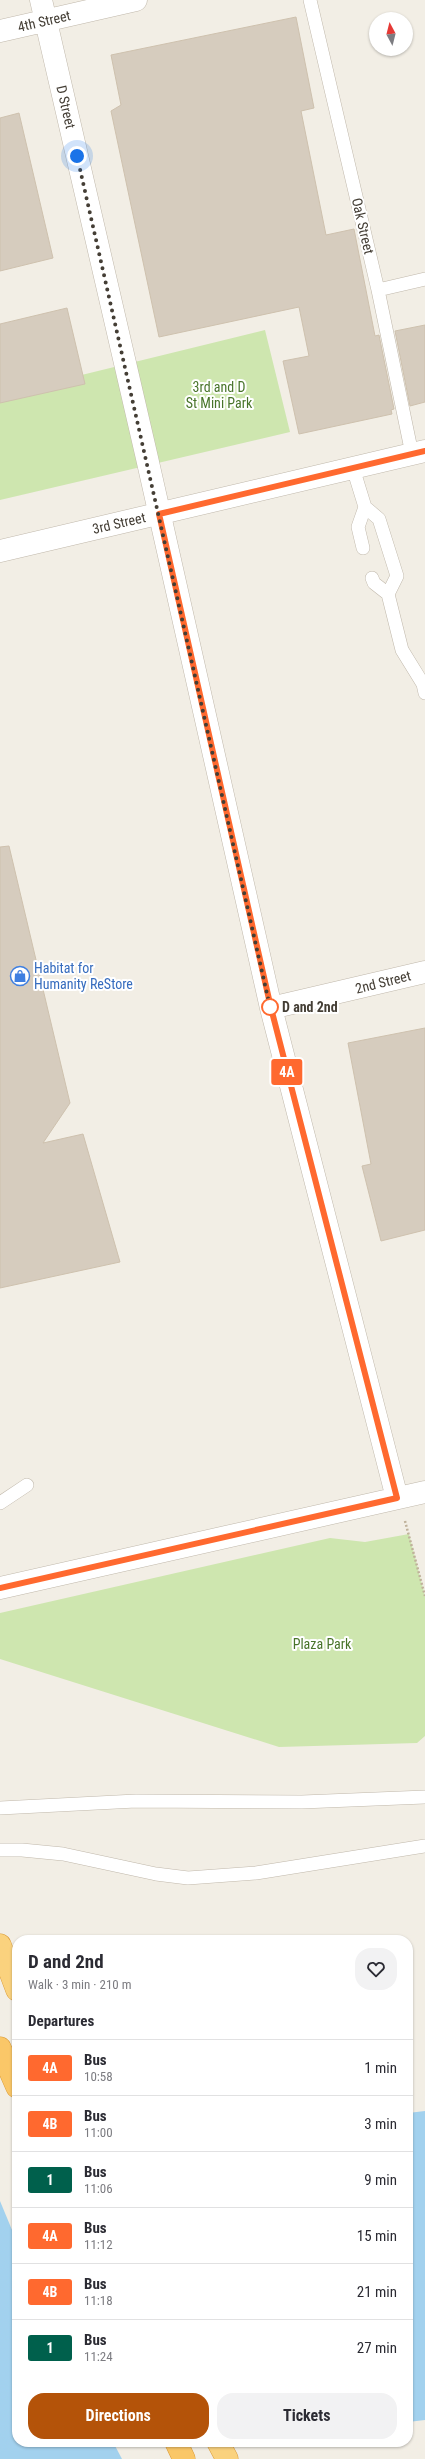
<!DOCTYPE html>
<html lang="en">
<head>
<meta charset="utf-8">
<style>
	:root { --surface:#fff; --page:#f2f2f3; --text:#2b2b33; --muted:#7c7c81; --line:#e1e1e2; --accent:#b45309 }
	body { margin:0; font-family:"Roboto Condensed",sans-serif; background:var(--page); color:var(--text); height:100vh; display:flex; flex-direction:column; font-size:15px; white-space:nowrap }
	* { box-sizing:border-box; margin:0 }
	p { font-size:13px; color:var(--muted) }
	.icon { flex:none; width:22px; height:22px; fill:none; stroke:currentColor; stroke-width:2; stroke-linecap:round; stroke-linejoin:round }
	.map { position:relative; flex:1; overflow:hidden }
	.sheet { position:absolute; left:12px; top:1935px; width:401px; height:512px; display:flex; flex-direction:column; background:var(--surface); border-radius:16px; box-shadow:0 1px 3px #0004 }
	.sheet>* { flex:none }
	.badge { padding:0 8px; border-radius:3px; font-size:14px; line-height:26px }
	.needle { width:26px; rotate:353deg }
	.fabs { position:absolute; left:369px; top:12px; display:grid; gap:8px }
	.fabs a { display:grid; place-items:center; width:44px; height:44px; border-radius:50%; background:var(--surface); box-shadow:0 1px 3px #0004; font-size:20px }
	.you { position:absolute; width:20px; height:20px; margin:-10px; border:3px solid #fff; border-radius:50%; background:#1a73e8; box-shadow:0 0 0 6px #1a73e833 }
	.map>.badge { position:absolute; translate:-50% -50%; box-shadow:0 0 0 2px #fff }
	h2 { padding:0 16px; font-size:15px; line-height:36px }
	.round { display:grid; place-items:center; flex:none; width:42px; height:42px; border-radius:16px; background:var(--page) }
	.headline { display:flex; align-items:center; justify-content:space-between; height:68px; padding:0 16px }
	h1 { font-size:19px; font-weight:700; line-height:30px }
	.button { display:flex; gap:8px; margin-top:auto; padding:8px 16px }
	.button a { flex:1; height:46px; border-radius:16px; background:var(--accent); color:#fff; font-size:16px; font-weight:700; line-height:46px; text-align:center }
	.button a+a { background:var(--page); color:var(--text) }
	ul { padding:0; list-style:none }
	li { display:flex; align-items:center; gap:12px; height:56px; padding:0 16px; border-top:1px solid var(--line) }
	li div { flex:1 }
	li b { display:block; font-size:15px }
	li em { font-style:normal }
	li .badge { min-width:44px; font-weight:700; text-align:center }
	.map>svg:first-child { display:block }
	.green { fill:#cee6af }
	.water { fill:#a2d1ee }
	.pier { fill:#f2eee5 }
	.building { fill:#d6ccbe; stroke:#cec1ae }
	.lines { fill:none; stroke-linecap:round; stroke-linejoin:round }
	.service-casing { stroke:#c0b8ab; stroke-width:14 }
	.minor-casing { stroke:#c0b8ab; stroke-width:23 }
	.tertiary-casing { stroke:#c0b8ab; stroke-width:23 }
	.trunk-casing { stroke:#d99b39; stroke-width:23 }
	.motorway-casing { stroke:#d99b39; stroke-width:23 }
	.path { stroke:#bfb19a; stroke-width:2.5; stroke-dasharray:2 2; stroke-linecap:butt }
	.service { stroke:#fff; stroke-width:13 }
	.minor { stroke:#fff; stroke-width:22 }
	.tertiary { stroke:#fff; stroke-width:22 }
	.trunk { stroke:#fad27e; stroke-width:22 }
	.motorway { stroke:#fac768; stroke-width:22 }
	.line-casing { stroke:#fff; stroke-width:9 }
	.line { stroke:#ff692f; stroke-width:6 }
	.walk { stroke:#443e35; stroke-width:4; stroke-dasharray:0 7.2 }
	.stop-dot { fill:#fff; stroke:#ff692f; stroke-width:2 }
	.labels { text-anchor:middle; stroke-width:4; stroke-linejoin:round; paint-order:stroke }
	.street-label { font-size:14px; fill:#443e35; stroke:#fff }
	.park-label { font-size:14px; fill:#48742a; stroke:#fff }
	.shop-label { font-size:14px; fill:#366cbe; stroke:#fff; text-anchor:start }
	.stop-label { font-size:14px; font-weight:bold; fill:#443e35; stroke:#fff; text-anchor:start }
</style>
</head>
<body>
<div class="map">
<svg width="425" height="2459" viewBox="0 0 425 2459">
	<rect width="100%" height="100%" fill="#f2eee5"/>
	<!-- green -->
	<path class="green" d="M265,330L290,432L0,500V395Z
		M409,1534L425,1596V1736L417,1743L279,1747L0,1659V1613L330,1538L365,1542Z"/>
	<!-- water -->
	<path class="water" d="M425,2111V2420L408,2422V2113Z
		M17,2148V2442H246L137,2459H0V2150Z"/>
	<!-- pier -->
	<path class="pier" d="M17,2146V2242L0,2201V2148Z
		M113,2442H248L150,2459H122Z"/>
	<!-- building -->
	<path class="building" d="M296,17L314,108L301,111L326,235L354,229L375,336L379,335L394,409L391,410L392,414L299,434L283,361L309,356L299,307L159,337L111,111L121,105L111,55Z
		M19,113L53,258L0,271V118Z
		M67,308L85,384L0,403V324Z
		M425,325V402L410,406L395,331Z
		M9,846L70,1103L43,1143L83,1134L120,1262L0,1288V847Z
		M425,1028V1230L381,1241L362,1166L371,1164L348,1043Z"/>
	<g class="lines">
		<defs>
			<path id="service" d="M310,0L378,290L412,454
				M378,290L425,279
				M353,468L365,507
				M363,548L358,527L365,507L379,519L397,576L388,594L374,583L372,578
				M388,594L402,650L423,684L425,693
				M0,1503L27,1485
				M0,1808L136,1801L302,1802L425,1797
				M0,1850H22L63,1854L156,1874L188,1878L256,1873L425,1846"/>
			<path id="minor" d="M41,0L147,458L271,1008L397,1498
				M0,31L136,0
				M271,1008L425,972
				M0,1588L425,1492"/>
			<path id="tertiary" d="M0,551L425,451"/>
			<path id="trunk" d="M0,1945L17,1990
				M218,2442L227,2459"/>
			<path id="motorway" d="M0,2048L17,2087
				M176,2442L184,2459"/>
		</defs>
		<!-- service casing -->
		<use href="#service" class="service-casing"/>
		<!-- minor casing -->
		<use href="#minor" class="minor-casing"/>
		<!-- tertiary casing -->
		<use href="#tertiary" class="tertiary-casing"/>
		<!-- trunk casing -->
		<use href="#trunk" class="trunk-casing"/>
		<!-- motorway casing -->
		<use href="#motorway" class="motorway-casing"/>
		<!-- path -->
		<path class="path" d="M405,1521L425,1596"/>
		<!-- service -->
		<use href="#service" class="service"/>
		<!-- minor -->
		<use href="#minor" class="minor"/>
		<!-- tertiary -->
		<use href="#tertiary" class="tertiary"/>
		<!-- trunk -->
		<use href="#trunk" class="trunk"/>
		<!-- motorway -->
		<use href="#motorway" class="motorway"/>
	</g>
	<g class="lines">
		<defs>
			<path id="line" d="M0,1588L397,1498L271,1008L159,514L425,451"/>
		</defs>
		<!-- line casing -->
		<use href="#line" class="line-casing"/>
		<!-- line -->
		<use href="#line" class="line"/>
		<!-- walk -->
		<path class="walk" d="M77,156L270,1007"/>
	</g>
	<!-- icons -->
	<defs>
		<symbol id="shop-ring" viewBox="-11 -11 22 22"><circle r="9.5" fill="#fff" stroke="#3f7fe0" stroke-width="1.5"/><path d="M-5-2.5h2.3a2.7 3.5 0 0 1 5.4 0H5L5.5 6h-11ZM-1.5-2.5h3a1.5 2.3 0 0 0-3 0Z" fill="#3f7fe0"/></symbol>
	</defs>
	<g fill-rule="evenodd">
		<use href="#shop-ring" x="9" y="965" width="22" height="22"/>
	</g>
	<!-- markers -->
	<circle class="stop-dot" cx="270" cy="1007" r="8"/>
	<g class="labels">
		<!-- street labels -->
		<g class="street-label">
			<text transform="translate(44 21) rotate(-13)" y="5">4th Street</text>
			<text transform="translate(66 107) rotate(77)" y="5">D Street</text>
			<text transform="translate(363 226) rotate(77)" y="5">Oak Street</text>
			<text transform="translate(119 523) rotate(-13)" y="5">3rd Street</text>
			<text transform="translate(383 982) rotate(-14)" y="5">2nd Street</text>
		</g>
		<!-- park labels -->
		<g class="park-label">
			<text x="219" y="392">3rd and D<tspan x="219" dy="16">St Mini Park</tspan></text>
			<text x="322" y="1649">Plaza Park</text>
		</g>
		<!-- shop labels -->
		<g class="shop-label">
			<text x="34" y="973">Habitat for<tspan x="34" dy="16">Humanity ReStore</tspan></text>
		</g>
		<!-- stop labels -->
		<g class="stop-label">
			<text x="282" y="1012">D and 2nd</text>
		</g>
	</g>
</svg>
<div class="fabs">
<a><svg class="needle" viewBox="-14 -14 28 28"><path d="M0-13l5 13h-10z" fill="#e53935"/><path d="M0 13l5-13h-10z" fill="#7c7c81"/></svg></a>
</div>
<div class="you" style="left:77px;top:156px"></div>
<b class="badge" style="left:287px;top:1072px;background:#ff692f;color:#fff">4A</b>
<section class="sheet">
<div class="headline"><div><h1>D and 2nd</h1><p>Walk · 3 min · 210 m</p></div><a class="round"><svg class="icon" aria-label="heart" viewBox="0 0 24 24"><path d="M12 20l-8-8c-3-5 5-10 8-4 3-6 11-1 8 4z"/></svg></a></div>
<h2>Departures</h2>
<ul>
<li><span class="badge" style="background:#ff692f;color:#fff">4A</span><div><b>Bus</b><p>10:58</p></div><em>1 min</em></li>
<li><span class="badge" style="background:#ff692f;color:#fff">4B</span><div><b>Bus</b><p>11:00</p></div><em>3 min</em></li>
<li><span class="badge" style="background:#00604c;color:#fff">1</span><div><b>Bus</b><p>11:06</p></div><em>9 min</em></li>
<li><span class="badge" style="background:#ff692f;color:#fff">4A</span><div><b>Bus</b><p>11:12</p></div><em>15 min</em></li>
<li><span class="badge" style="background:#ff692f;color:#fff">4B</span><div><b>Bus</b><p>11:18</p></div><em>21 min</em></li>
<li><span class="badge" style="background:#00604c;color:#fff">1</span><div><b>Bus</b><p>11:24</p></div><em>27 min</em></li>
</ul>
<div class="button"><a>Directions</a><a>Tickets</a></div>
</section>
</div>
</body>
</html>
